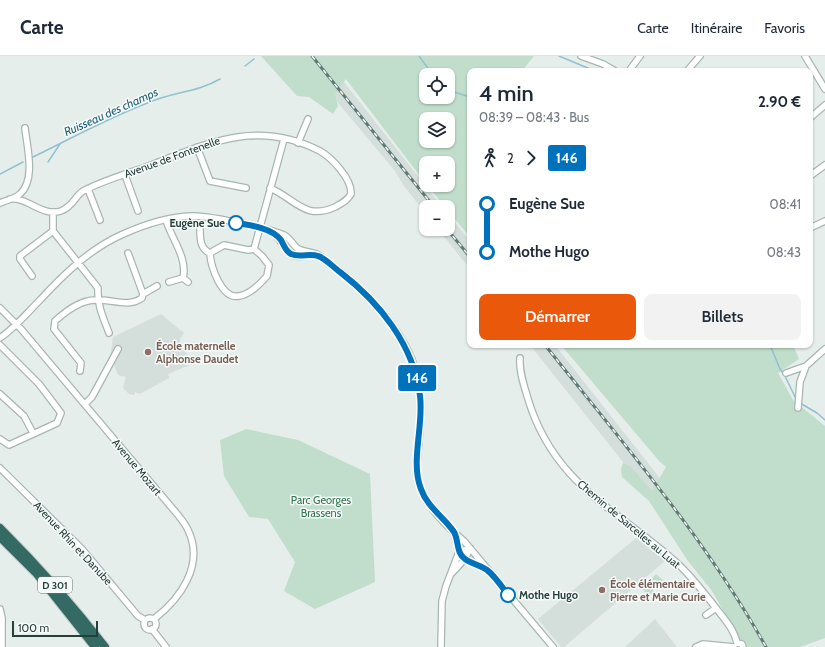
<!DOCTYPE html>
<html lang="fr">
<head>
<meta charset="utf-8">
<style>
	:root { --surface:#fff; --page:#f2f2f3; --text:#1f2937; --muted:#747a83; --line:#e0e1e3; --accent:#ea580c }
	body { margin:0; font-family:Cabin,sans-serif; background:var(--page); color:var(--text); height:100vh; display:flex; flex-direction:column; font-size:15px; white-space:nowrap }
	* { box-sizing:border-box; margin:0 }
	p { font-size:13px; color:var(--muted) }
	.icon { flex:none; width:22px; height:22px; fill:none; stroke:currentColor; stroke-width:2; stroke-linecap:round; stroke-linejoin:round }
	.map { position:relative; flex:1; overflow:hidden }
	.drawer { position:absolute; left:467px; top:12px; width:346px; height:280px; display:flex; flex-direction:column; background:var(--surface); border-radius:8px; box-shadow:0 1px 3px #0004 }
	.drawer>* { flex:none }
	.badge { padding:0 8px; border-radius:3px; font-size:14px; line-height:26px }
	.controls { position:absolute; left:419px; top:12px; display:grid; gap:8px }
	.controls a { display:grid; place-items:center; width:36px; height:36px; border-radius:8px; background:var(--surface); box-shadow:0 1px 3px #0004; font-size:20px }
	.scale { position:absolute; left:12px; bottom:10px; width:86px; box-sizing:border-box; padding-left:4px; border:2px solid #253f3b; border-top:0; font-size:11px; line-height:14px; white-space:nowrap; color:#253f3b; -webkit-text-stroke:3px #f6faf9; paint-order:stroke }
	.map>.badge { position:absolute; translate:-50% -50%; box-shadow:0 0 0 2px #fff }
	.legs { display:flex; align-items:center; gap:6px; height:44px; padding:0 12px; font-size:13px }
	.legs p { margin-inline-start:auto }
	.head { display:flex; align-items:center; justify-content:space-between; height:68px; padding:0 12px }
	h1 { font-size:22px; font-weight:600; line-height:30px }
	.primary-button { display:flex; gap:8px; margin-top:auto; padding:8px 12px }
	.primary-button a { flex:1; height:46px; border-radius:8px; background:var(--accent); color:#fff; font-size:16px; font-weight:600; line-height:46px; text-align:center }
	.primary-button a+a { background:var(--page); color:var(--text) }
	ul { padding:0 12px; list-style:none }
	li { display:flex; align-items:center; gap:14px; height:48px; font-size:15px }
	li i { display:grid; place-items:center; width:6px; height:100%; margin:0 5px; background:currentColor }
	li i::after { content:''; width:10px; height:10px; margin:-5px; border:3px solid; border-radius:50%; background:var(--surface) }
	li p { margin-inline-start:auto }
	li:first-child i { background:linear-gradient(#0000 50%,currentColor 0) }
	li:last-child i { background:linear-gradient(currentColor 50%,#0000 0) }
	header { display:flex; align-items:center; gap:24px; box-sizing:border-box; height:56px; padding:0 20px; background:var(--surface); border-bottom:1px solid var(--line) }
	header strong { font-size:19px }
	nav { display:flex; gap:22px; margin-inline-start:auto; font-size:14px }
	.map>svg:first-child { display:block }
	.built { fill:#d4deda }
	.green { fill:#c0decb; fill-rule:evenodd }
	.lines { fill:none; stroke-linecap:round; stroke-linejoin:round }
	.stream { stroke:#91c1cf; stroke-width:1.5 }
	.minor-casing { stroke:#a8b6b3; stroke-width:8 }
	.highway-casing { stroke:#c2c9c8; stroke-width:10 }
	.minor { stroke:#fff; stroke-width:5.5 }
	.highway { stroke:#336a63; stroke-width:8 }
	.rail-casing { stroke:#607a76; stroke-width:3 }
	.rail { stroke:#f6faf9; stroke-width:1.5; stroke-dasharray:4.5; stroke-linecap:butt }
	.line-1-casing { stroke:#fff; stroke-width:9 }
	.line-1 { stroke:#0072bc; stroke-width:6 }
	.stop-1-dot { fill:#fff; stroke:#0072bc; stroke-width:2 }
	.education-dot { fill:#8d6e63; stroke:#f6faf9; stroke-width:1.5 }
	.labels { text-anchor:middle; stroke-width:3; stroke-linejoin:round; paint-order:stroke }
	.shield { fill:#f6faf9; stroke:#647774; stroke-width:1 }
	.shield-label { font-size:10px; font-weight:bold; fill:#253f3b }
	.street-label { font-size:11px; fill:#253f3b; stroke:#f6faf9 }
	.stop-label { font-size:11px; font-weight:bold; fill:#253f3b; stroke:#f6faf9; text-anchor:end }
	.education-label { font-size:11px; font-weight:bold; fill:#785e54; stroke:#f6faf9; text-anchor:start }
	.park-label { font-size:11px; fill:#317451; stroke:#f6faf9 }
	.water-label { font-size:12px; font-style:italic; fill:#226379; stroke:#f6faf9 }
</style>
</head>
<body>
<header>
<strong>Carte</strong>
<nav><a>Carte</a><a>Itinéraire</a><a>Favoris</a></nav>
</header>
<div class="map">
<svg width="825" height="591" viewBox="0 0 825 591">
	<rect width="100%" height="100%" fill="#e6eeeb"/>
	<!-- built -->
	<path class="built" d="M340,21L442,151H426V158L404,130L395,115L324,30Z
		M448,158L470,185V213L438,173H448Z
		M161,258L184,277L180,283V291H183L192,308L168,318L169,322L140,338L135,336L134,339L129,338L123,332L126,321L118,319L114,309L116,306L110,302L113,281Z
		M530,289H555L666,430L658,450Z
		M636,482L665,505L564,591H561L538,563Z
		M655,563L677,591H625Z"/>
	<!-- green -->
	<path class="green" d="M261,0H534L522,15H470V181L448,155V151H445L427,129H448V107H426V128L346,23L335,39L338,50L333,58L309,41L297,40ZM426,19H448V41H426ZM426,63H448V85H426Z
		M561,289H793L799,303L778,317L793,344L825,370V582L800,591H747L746,586L739,583L712,535L688,505L649,445L622,421L621,413L623,407L631,411L652,435L666,411L660,406Z
		M246,373L298,384L370,418L375,526L315,553L284,535L295,506L268,463L249,461L224,420L220,384Z
		M656,518L663,524L649,540L642,533Z"/>
	<g class="lines">
		<!-- stream -->
		<path class="stream" d="M419,0L433,19
			M559,0L595,15
			M245,10L254,3
			M448,34L470,41
			M33,101C72,82 110,61 150,46C173,36 198,36 220,23
			M48,106L60,88
			M0,118L23,106
			M770,289L780,313L785,320L797,345
			M800,347L817,357L825,364"/>
		<defs>
			<path id="minor" d="M581,0L603,8L615,15
				M805,0L825,33
				M629,15L640,0
				M687,15L700,0
				M810,62L825,49
				M298,87L308,63
				M197,91L210,125L246,132
				M125,119L138,155
				M810,120L825,109
				M88,133L100,164
				M10,143C28,141 42,161 61,155C74,150 74,141 83,135C102,125 125,118 146,111C206,88 256,62 320,95C332,102 352,123 351,138C347,145 342,147 335,151C305,165 294,142 270,132
				M0,147C6,144 15,143 20,138C36,124 27,91 25,72
				M53,157V175L98,232C97,249 103,261 109,277
				M166,164C171,182 188,202 183,222
				M810,172L825,165
				M200,173C200,182 200,193 210,197
				M274,178C283,185 285,198 296,200C302,201 307,198 312,199
				M254,193L262,200L269,209L267,220C261,227 249,239 239,240C222,244 210,210 210,197L224,189L248,194L254,193L284,83
				M32,220L20,203V200L53,175
				M183,222L188,226
				M169,226L183,222
				M143,238L157,230
				M0,252L21,273L178,459C182,464 186,469 188,474C205,509 180,543 154,563
				M0,282C16,271 27,257 41,243C64,218 90,193 121,179C143,169 169,160 194,160C215,161 264,171 284,179C290,182 292,188 297,192C304,197 313,195 320,200C359,228 406,272 417,320C422,341 421,363 419,384C418,397 415,411 418,423C422,447 446,470 464,485L553,591
				M0,289L39,328L61,357L57,367L9,389L0,383
				M520,302C519,316 524,329 528,343C554,429 617,453 678,508C691,520 701,533 712,547C721,559 734,572 737,587
				M80,315L81,307L54,273L55,265C66,255 80,244 96,244C112,243 128,252 142,242L143,238L128,197
				M786,317L806,310L825,293
				M0,338L24,360L33,377
				M85,348L92,341L118,293
				M798,352L800,326L806,310
				M0,412L82,493L138,560L145,564
				M454,477C462,505 460,498 483,512
				M452,517L465,503L470,492
				M0,553L2,562V591
				M706,559L716,552
				M144 568a6 6 0 1 1 12 0a6 6 0 1 1-12 0Z
				M152,573L166,591
				M737,587L742,588L743,591
				M441,591L442,545L446,530L459,496L470,492
				M696,591L703,588L734,591"/>
			<path id="highway" d="M0,472C38,510 72,548 105,591
				M0,481L37,518L95,591"/>
		</defs>
		<!-- minor casing -->
		<use href="#minor" class="minor-casing"/>
		<!-- highway casing -->
		<use href="#highway" class="highway-casing"/>
		<!-- minor -->
		<use href="#minor" class="minor"/>
		<!-- highway -->
		<use href="#highway" class="highway"/>
		<defs>
			<path id="rail" d="M312,0L434,151
				M447,173L470,201
				M545,289C623,387 705,482 766,591"/>
		</defs>
		<!-- rail casing -->
		<use href="#rail" class="rail-casing"/>
		<!-- rail -->
		<use href="#rail" class="rail"/>
	</g>
	<g class="lines">
		<defs>
			<path id="line-1" d="M236,167C250,169 272,172 281,184C284,189 285,195 291,198C300,202 309,197 318,200C325,202 333,211 340,216C379,246 414,289 420,340C424,369 410,406 421,433C427,451 444,461 454,476C459,485 456,497 465,503C472,508 480,509 487,514C495,520 502,531 508,539"/>
		</defs>
		<!-- line-1 casing -->
		<use href="#line-1" class="line-1-casing"/>
		<!-- line-1 -->
		<use href="#line-1" class="line-1"/>
	</g>
	<!-- markers -->
	<g class="stop-1-dot">
		<circle cx="236" cy="167" r="7"/>
		<circle cx="508" cy="539" r="7"/>
	</g>
	<g class="education-dot">
		<circle cx="148" cy="296" r="4"/>
		<circle cx="602" cy="534" r="4"/>
	</g>
	<g class="labels">
		<!-- shield labels -->
		<rect class="shield" x="38" y="521" width="34" height="16" rx="3"/>
		<g class="shield-label">
			<text x="55" y="533">D 301</text>
		</g>
		<!-- street labels -->
		<g class="street-label">
			<text transform="translate(172 101) rotate(-20)" y="4">Avenue de Fontenelle</text>
			<text transform="translate(137 411) rotate(50)" y="4">Avenue Mozart</text>
			<text transform="translate(629 468) rotate(40)" y="4">Chemin de Sarcelles au Luat</text>
			<text transform="translate(73 487) rotate(47)" y="4">Avenue Rhin et Danube</text>
		</g>
		<!-- stop labels -->
		<g class="stop-label">
			<text x="225" y="171">Eugène Sue</text>
			<text x="519" y="543" text-anchor="start">Mothe Hugo</text>
		</g>
		<!-- education labels -->
		<g class="education-label">
			<text x="156" y="294">École maternelle<tspan x="156" dy="13">Alphonse Daudet</tspan></text>
			<text x="610" y="532">École élémentaire<tspan x="610" dy="13">Pierre et Marie Curie</tspan></text>
		</g>
		<!-- park labels -->
		<g class="park-label">
			<text x="321" y="448">Parc Georges<tspan x="321" dy="13">Brassens</tspan></text>
		</g>
		<!-- water labels -->
		<g class="water-label">
			<text transform="translate(111 56) rotate(-24)" y="4">Ruisseau des champs</text>
		</g>
	</g>
</svg>
<div class="controls">
<a><svg class="icon" aria-label="locate" viewBox="0 0 24 24"><circle cx="12" cy="12" r="6"/><path d="M12 2v4M12 18v4M2 12h4M18 12h4"/></svg></a>
<a><svg class="icon" aria-label="layers" viewBox="0 0 24 24"><path d="M12 4l9 5-9 5-9-5zM3 14l9 5 9-5"/></svg></a>
<a>+</a>
<a>−</a>
</div>
<div class="scale">100 m</div>
<b class="badge" style="left:417px;top:322px;background:#0072bc;color:#fff">146</b>
<section class="drawer">
<div class="head"><div><h1>4 min</h1><p>08:39 – 08:43 · Bus</p></div><b>2.90 €</b></div>
<div class="legs"><svg class="icon" aria-label="walk" viewBox="0 0 24 24"><circle cx="13" cy="4" r="2"/><path d="M13 8l-2 6 4 7M11 14l-3 7M7 12l3-4h3l4 4"/></svg>2<svg class="icon" aria-label="forward" viewBox="0 0 24 24"><path d="M9 5l7 7-7 7"/></svg><b class="badge" style="background:#0072bc;color:#fff">146</b></div>
<ul>
<li><i style="color:#0072bc"></i><b>Eugène Sue</b><p>08:41</p></li>
<li><i style="color:#0072bc"></i><b>Mothe Hugo</b><p>08:43</p></li>
</ul>
<div class="primary-button"><a>Démarrer</a><a>Billets</a></div>
</section>
</div>
</body>
</html>
